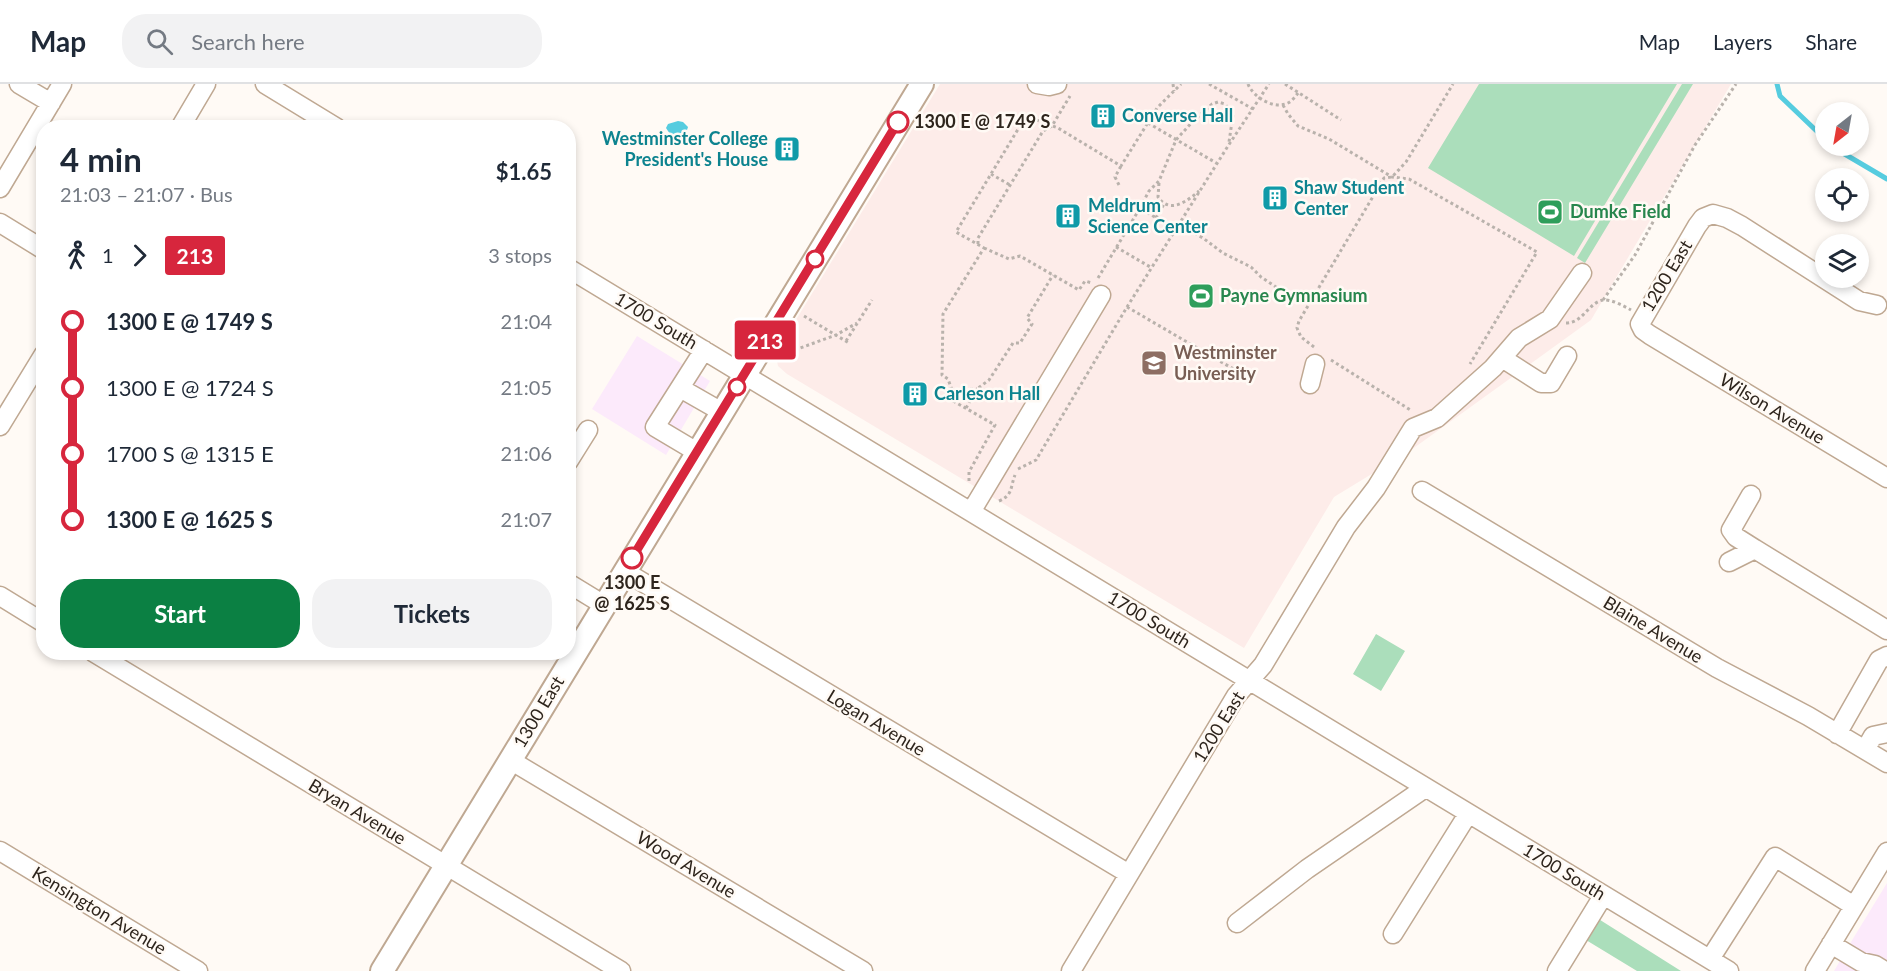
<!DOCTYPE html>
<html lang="en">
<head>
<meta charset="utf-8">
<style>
	:root { --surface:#fff; --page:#f2f2f3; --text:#1f2937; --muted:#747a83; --line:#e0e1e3; --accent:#0b8043 }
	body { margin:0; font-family:Lato,sans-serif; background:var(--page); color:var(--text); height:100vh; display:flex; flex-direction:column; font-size:22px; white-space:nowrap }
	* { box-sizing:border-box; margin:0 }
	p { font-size:20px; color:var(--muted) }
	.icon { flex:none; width:33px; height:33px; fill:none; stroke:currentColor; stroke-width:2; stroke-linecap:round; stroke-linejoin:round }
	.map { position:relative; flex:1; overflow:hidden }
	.drawer { position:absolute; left:36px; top:36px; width:540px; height:540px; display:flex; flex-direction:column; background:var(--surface); border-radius:24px; box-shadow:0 3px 9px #0003 }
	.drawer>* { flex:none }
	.badge { padding:0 12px; border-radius:4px; font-size:21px; line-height:39px }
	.needle { width:39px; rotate:211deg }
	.tools { position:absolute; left:1815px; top:18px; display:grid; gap:12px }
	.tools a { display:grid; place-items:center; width:54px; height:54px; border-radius:50%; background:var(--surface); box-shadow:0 3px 9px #0003; font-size:30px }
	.map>.badge { position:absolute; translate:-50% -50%; box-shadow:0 0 0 3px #fff }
	.legs { display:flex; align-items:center; gap:9px; height:66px; padding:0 24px; font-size:20px }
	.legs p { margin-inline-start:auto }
	.head { display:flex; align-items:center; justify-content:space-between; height:102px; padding:0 24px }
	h1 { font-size:33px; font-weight:700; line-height:45px }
	.button { display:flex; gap:12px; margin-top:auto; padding:12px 24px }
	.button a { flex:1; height:69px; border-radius:24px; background:var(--accent); color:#fff; font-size:24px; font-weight:700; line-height:69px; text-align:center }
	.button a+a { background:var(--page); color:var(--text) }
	ul { padding:0 24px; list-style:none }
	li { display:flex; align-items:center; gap:21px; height:66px; font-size:22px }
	li i { display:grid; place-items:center; width:9px; height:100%; margin:0 8px; background:currentColor }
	li i::after { content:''; width:15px; height:15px; margin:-8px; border:4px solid; border-radius:50%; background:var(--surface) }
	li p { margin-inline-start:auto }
	li:first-child i { background:linear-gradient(#0000 50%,currentColor 0) }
	li:last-child i { background:linear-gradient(currentColor 50%,#0000 0) }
	header { display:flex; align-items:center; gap:36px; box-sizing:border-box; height:84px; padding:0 30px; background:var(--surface); border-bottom:2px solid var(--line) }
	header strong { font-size:28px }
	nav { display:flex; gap:33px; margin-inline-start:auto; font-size:21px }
	.search { width:420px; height:54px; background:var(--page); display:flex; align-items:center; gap:15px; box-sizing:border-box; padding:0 21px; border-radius:24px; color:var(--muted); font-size:22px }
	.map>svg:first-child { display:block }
	.commercial { fill:#fceafb }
	.education { fill:#fdece9 }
	.green { fill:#abdebb }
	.water { fill:#56ccdf }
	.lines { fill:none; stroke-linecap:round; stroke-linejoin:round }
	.stream { stroke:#56ccdf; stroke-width:5 }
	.minor-casing { stroke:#bfa892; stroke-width:21 }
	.major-casing { stroke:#bfa892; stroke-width:26 }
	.path { stroke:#b9b2ac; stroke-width:3; stroke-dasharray:3 3; stroke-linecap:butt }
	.minor { stroke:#fff; stroke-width:18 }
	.major { stroke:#fff; stroke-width:22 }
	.line-1-casing { stroke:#fff; stroke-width:14 }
	.line-1 { stroke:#d7263d; stroke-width:9 }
	.stop-1-dot { fill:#fff; stroke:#d7263d; stroke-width:3 }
	.labels { text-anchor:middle; stroke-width:5; stroke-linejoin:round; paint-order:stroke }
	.culture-label { font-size:18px; font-weight:bold; fill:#0d838f; stroke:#fffaf5; text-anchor:start }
	.stop-label { font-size:18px; font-weight:bold; fill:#2e251d; stroke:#fffaf5; text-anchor:start }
	.leisure-label { font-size:18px; font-weight:bold; fill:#27864d; stroke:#fffaf5; text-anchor:start }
	.street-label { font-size:18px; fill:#2e251d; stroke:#fffaf5 }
	.education-label { font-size:18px; font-weight:bold; fill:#785e54; stroke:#fffaf5; text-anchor:start }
</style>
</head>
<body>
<header>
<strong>Map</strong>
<div class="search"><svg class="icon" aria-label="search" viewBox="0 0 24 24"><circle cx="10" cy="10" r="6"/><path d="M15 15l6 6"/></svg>Search here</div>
<nav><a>Map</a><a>Layers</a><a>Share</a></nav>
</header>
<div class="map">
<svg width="1887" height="887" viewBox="0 0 1887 887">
	<rect width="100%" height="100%" fill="#fffaf5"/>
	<!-- commercial -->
	<path class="commercial" d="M637,252L710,297L666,371L592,325Z
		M1887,799V887H1834L1854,853Z"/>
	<!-- education -->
	<path class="education" d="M940,0H1731L1591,236L1411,366L1334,413L1244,564L787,290L778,282L776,272L780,262Z"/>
	<!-- green -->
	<path class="green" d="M1479,0H1677L1574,172L1428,84Z
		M1682,0H1693L1585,179L1577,174Z
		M1376,550L1405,567L1381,607L1353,590Z
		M1597,834L1681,887H1637L1586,856Z"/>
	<!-- water -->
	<path class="water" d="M678,37L683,38L688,43L685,52L680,54L670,50L666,44L668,40Z"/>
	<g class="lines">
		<!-- stream -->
		<path class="stream" d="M1777,0L1780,12L1826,56
			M1831,62L1887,95"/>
		<defs>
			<path id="minor" d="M19,0L51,19
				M265,0L337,44
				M1037,0L1049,2L1057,0
				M180,44L206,0
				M0,104L62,0
				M0,139L44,166
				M568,184L1729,887
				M1877,221L1859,217L1742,142L1727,134L1713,130L1703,134L1697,142L1640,240L1643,246L1650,251L1887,394
				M1502,274L1541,299H1551L1567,272
				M1310,300L1315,280
				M680,304L722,328
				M0,342L44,270
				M697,368L655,343L704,266
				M568,378L588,346
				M1422,407L1717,584L1808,632L1887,679
				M1751,411L1731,446L1736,453L1755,465
				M971,428L1101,211
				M1729,478L1755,465L1887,546
				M624,487L1129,790
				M568,499L604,521
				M0,512L44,539
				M93,568L621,887
				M1837,650L1879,576L1887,572
				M1865,666L1873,652L1887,649
				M510,676L863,887
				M0,767L198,887
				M1237,839L1307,785L1425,704
				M1393,850L1468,730
				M1831,860L1861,878L1875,881L1885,887
				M1710,875L1775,773L1854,822
				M1071,887L1236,612L1263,581L1346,443L1376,404L1413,344L1437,334L1493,284L1519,254L1550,235L1582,189
				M1557,887L1603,812
				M1815,887L1887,768"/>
			<path id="major" d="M382,887L922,0"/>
		</defs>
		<!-- minor casing -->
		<use href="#minor" class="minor-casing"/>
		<!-- major casing -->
		<use href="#major" class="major-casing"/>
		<!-- path -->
		<path class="path" d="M1173,0L1174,7
			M1209,0L1253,25
			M1248,0C1253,13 1274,26 1288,19C1292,17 1295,13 1298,9
			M1285,0L1341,36
			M1283,21L1288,30L1298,42L1329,55L1392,93L1409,95L1537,168L1470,280
			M1148,39L1218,80
			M991,90L1010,101
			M1159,99L1158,113C1170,130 1186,118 1199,107
			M1119,101L1115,93L1121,82
			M1140,124L1149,107L1159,97L1176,56L1193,37L1212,20L1218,18L1225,20L1233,31L1229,58
			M1156,134L1164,120
			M1179,140L1203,154L1223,169L1251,183L1261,193L1282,207
			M978,160V154L1043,47L1052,42L1070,12
			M1116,163L1152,184
			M984,164L1009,175L1020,172L1079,206L1085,197L1092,199
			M1098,194L1140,124L1176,146
			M1603,216L1635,171L1695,61L1736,0
			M1127,223L1242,290
			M804,232L849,259
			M1566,239C1583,239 1588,219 1603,216C1611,215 1624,222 1631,226
			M846,257L872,216
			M1314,263L1301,253L1297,244L1299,237L1384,94L1392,93L1406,78L1453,0
			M778,272L836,251L857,239
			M1331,276L1412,327
			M952,306L977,305
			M966,324L977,305L989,296L1013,259H1020L1032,240L1027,234L1053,191
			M1018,385L1036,376L1127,223L1228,62L1269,0
			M969,397V388L995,341L948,314L952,306L948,295L942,291L943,230L984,164L956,148L1026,32L1058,44L1121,82L1157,24L1181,0
			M999,417C1013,411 1010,404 1015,391"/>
		<!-- minor -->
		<use href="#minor" class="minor"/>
		<!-- major -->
		<use href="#major" class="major"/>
	</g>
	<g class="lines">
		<defs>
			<path id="line-1" d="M632,474L898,38"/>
		</defs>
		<!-- line-1 casing -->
		<use href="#line-1" class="line-1-casing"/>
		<!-- line-1 -->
		<use href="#line-1" class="line-1"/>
	</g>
	<!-- icons -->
	<defs>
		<symbol id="building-square" viewBox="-11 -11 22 22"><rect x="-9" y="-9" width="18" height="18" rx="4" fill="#0f9aa8" stroke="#fffaf5"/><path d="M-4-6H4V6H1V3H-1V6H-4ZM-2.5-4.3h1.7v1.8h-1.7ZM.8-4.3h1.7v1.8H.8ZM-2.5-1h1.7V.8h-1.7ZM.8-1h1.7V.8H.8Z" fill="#fff"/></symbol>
		<symbol id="stadium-square" viewBox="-11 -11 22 22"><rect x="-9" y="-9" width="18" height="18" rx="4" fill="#2e9e5b" stroke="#fffaf5"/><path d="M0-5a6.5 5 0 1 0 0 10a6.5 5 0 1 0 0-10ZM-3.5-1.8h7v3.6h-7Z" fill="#fff"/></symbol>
		<symbol id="university-square" viewBox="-11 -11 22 22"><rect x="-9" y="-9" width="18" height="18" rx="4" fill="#8d6e63" stroke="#fffaf5"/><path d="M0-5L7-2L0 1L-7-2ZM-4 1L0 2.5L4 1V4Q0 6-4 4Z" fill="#fff"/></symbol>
	</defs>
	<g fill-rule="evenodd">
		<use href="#building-square" x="1088" y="17" width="30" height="30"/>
		<use href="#building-square" x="772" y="50" width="30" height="30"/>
		<use href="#building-square" x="1260" y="99" width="30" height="30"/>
		<use href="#stadium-square" x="1535" y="113" width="30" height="30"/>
		<use href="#building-square" x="1053" y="117" width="30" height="30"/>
		<use href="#stadium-square" x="1186" y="197" width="30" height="30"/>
		<use href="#university-square" x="1139" y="264" width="30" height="30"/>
		<use href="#building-square" x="900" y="295" width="30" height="30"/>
	</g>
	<!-- markers -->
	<g class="stop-1-dot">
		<circle cx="898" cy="38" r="10"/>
		<circle cx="815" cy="175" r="8"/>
		<circle cx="737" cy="303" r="8"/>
		<circle cx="632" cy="474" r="10"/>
	</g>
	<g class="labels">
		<!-- culture labels -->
		<g class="culture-label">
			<text x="1122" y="38">Converse Hall</text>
			<text x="768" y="61" text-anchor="end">Westminster College<tspan x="768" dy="21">President's House</tspan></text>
			<text x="1294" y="110">Shaw Student<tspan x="1294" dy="21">Center</tspan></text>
			<text x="1088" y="128">Meldrum<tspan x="1088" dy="21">Science Center</tspan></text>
			<text x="934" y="316">Carleson Hall</text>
		</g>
		<!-- stop labels -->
		<g class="stop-label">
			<text x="914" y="44">1300 E @ 1749 S</text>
			<text x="632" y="505" text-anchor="middle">1300 E<tspan x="632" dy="21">@ 1625 S</tspan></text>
		</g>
		<!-- leisure labels -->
		<g class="leisure-label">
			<text x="1570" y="134">Dumke Field</text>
			<text x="1220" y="218">Payne Gymnasium</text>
		</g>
		<!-- street labels -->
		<g class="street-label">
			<text transform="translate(1667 192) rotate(-59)" y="6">1200 East</text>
			<text transform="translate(656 237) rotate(31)" y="6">1700 South</text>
			<text transform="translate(1772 325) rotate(31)" y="6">Wilson Avenue</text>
			<text transform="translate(1149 536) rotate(31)" y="6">1700 South</text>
			<text transform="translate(1653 546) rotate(31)" y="6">Blaine Avenue</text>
			<text transform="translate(539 628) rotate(-59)" y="6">1300 East</text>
			<text transform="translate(876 639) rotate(31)" y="6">Logan Avenue</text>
			<text transform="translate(1219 643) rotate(-58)" y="6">1200 East</text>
			<text transform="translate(357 728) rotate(31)" y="6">Bryan Avenue</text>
			<text transform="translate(686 781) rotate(31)" y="6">Wood Avenue</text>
			<text transform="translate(1564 788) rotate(31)" y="6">1700 South</text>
			<text transform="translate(99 827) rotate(31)" y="6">Kensington Avenue</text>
		</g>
		<!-- education labels -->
		<g class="education-label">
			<text x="1174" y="275">Westminster<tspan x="1174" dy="21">University</tspan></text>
		</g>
	</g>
</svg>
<div class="tools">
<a><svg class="needle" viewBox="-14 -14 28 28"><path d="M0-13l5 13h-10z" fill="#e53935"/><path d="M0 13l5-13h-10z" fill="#747a83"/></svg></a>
<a><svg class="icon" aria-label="locate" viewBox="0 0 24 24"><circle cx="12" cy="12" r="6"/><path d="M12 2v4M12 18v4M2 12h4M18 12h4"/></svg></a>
<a><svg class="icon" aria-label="layers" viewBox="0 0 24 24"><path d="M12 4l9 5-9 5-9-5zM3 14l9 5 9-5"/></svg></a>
</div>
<b class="badge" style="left:765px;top:256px;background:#d7263d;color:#fff">213</b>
<section class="drawer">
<div class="head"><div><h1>4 min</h1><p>21:03 – 21:07 · Bus</p></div><b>$1.65</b></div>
<div class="legs"><svg class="icon" aria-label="walk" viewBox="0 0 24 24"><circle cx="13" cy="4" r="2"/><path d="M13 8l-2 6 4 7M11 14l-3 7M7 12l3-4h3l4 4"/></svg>1<svg class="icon" aria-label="forward" viewBox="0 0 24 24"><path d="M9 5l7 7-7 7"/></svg><b class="badge" style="background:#d7263d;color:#fff">213</b><p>3 stops</p></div>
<ul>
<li><i style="color:#d7263d"></i><b>1300 E @ 1749 S</b><p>21:04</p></li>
<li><i style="color:#d7263d"></i><span>1300 E @ 1724 S</span><p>21:05</p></li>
<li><i style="color:#d7263d"></i><span>1700 S @ 1315 E</span><p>21:06</p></li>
<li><i style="color:#d7263d"></i><b>1300 E @ 1625 S</b><p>21:07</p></li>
</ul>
<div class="button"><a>Start</a><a>Tickets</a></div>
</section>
</div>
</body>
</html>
